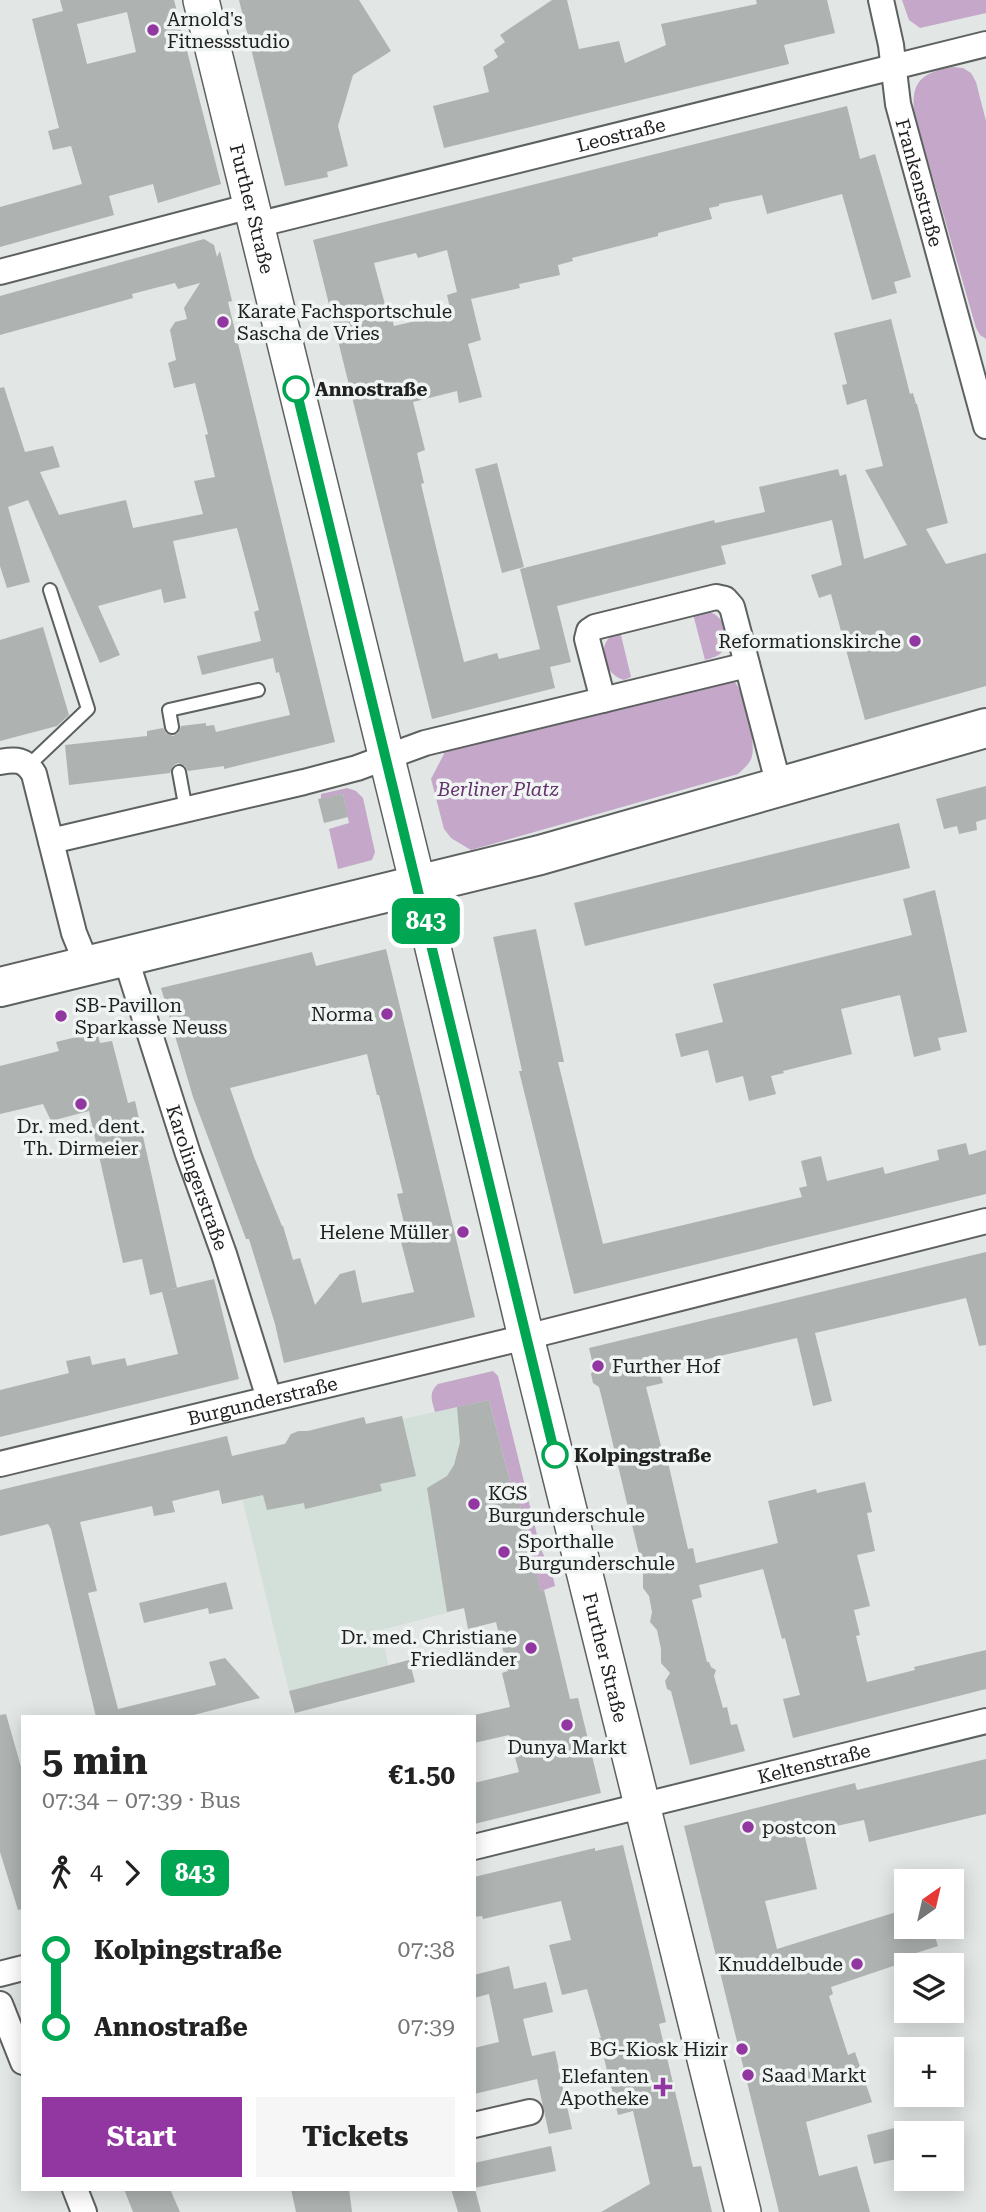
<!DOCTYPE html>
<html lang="en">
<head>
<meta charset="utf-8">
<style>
	:root { --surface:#fff; --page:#f6f6f6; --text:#222; --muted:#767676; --accent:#9237a2 }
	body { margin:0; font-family:"Roboto Serif",serif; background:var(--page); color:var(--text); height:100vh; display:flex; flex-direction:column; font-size:26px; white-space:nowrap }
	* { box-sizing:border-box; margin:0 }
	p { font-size:23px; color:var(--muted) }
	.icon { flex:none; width:38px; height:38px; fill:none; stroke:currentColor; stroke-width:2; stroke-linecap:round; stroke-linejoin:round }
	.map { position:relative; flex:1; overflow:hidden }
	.sheet { position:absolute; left:21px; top:1715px; width:455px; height:476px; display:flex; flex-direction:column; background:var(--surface); border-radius:0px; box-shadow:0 4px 18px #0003 }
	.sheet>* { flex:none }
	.badge { padding:0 14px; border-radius:10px; font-size:24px; line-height:46px }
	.needle { width:46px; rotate:34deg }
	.fabs { position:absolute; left:894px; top:1869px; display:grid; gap:14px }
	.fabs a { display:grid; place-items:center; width:70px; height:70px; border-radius:0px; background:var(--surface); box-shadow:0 4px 18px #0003; font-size:35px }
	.map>.badge { position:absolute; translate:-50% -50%; box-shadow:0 0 0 4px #fff }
	.legs { display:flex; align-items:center; gap:10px; height:77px; padding:0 21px; font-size:23px }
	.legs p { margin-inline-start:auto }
	.head { display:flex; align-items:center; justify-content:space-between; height:119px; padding:0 21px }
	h1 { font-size:38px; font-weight:700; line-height:52px }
	.button { display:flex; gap:14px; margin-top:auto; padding:14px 21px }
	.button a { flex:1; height:80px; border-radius:0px; background:var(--accent); color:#fff; font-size:28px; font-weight:700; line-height:80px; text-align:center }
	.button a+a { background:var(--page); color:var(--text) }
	ul { padding:0 21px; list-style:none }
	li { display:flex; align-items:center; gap:24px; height:77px; font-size:26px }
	li i { display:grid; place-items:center; width:10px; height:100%; margin:0 9px; background:currentColor }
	li i::after { content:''; width:18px; height:18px; margin:-9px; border:5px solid; border-radius:50%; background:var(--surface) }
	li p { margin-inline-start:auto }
	li:first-child i { background:linear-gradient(#0000 50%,currentColor 0) }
	li:last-child i { background:linear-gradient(currentColor 50%,#0000 0) }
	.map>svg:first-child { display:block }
	.built { fill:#d3dfd9 }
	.green { fill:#c4a7c9 }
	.building { fill:#aeb2b0; fill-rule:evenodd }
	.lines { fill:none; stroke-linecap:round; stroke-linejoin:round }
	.lane-casing { stroke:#5d615f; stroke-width:16 }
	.street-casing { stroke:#5d615f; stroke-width:28 }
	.secondary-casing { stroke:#5d615f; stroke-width:38 }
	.primary-casing { stroke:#5d615f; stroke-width:42 }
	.lane { stroke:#fff; stroke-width:12 }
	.street { stroke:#fff; stroke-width:24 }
	.secondary { stroke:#fff; stroke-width:35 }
	.primary { stroke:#fff; stroke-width:38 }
	.line-1-casing { stroke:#fff; stroke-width:16 }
	.line-1 { stroke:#00a651; stroke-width:10 }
	.poi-dot { fill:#9237a2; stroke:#f0f4f2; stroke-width:2.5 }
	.stop-1-dot { fill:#fff; stroke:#00a651; stroke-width:3.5 }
	.labels { text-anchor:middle; stroke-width:7; stroke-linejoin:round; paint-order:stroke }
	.poi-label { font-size:19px; fill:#202221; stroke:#f0f4f2; text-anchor:start }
	.street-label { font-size:19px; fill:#202221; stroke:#f0f4f2 }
	.stop-label { font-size:19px; font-weight:bold; fill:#202221; stroke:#f0f4f2; text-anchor:start }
	.park-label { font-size:19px; font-style:italic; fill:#61326a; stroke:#f0f4f2 }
</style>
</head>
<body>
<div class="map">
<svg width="986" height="2212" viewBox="0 0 986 2212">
	<rect width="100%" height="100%" fill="#e2e6e5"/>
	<!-- built -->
	<path class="built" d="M489,1400L514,1501H519L541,1591L469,1607L381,1630L388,1665L289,1691L232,1456L287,1443L290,1435L296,1431H307L364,1417L366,1424L402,1416L403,1419Z"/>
	<!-- green -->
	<path class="green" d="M902,0H986V13L920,28L909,20Z
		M952,67L963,68L971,73L976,82L986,121V339L980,335L976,328L914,112C911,80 923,73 952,67Z
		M706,611C724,614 735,639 721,653C717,657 711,658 705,660L693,614Z
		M620,631L631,677L624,680C600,673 595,639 620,631Z
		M728,680L734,681C744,692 756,741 752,756C750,764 744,768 738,774L471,850L451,838L444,829L431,779L444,754L443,749Z
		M347,788L356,791L363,798L375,852L372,860L338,869L329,829L349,823L343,794L321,799V794Z
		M493,1371L498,1376L540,1547L552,1573L555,1586L541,1591L519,1501H515L489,1400L435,1412C432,1401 428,1393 438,1384Z"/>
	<!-- building -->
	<path class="building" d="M60,0H174L221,184L158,203L153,184L109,196L114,215L0,247V207L82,184L71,146L53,150L48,131L59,128L32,19L63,11ZM127,12L136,52L87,64L77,24Z
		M239,0H359L391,51L353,75L338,126L348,166L327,172L328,177L285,186Z
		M552,0H567L579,49L619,41L625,63L666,45L661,24L757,4L756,0H827L835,33L784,45L789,64L444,148L433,106L489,92L483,67L498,57L494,50L505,42L500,35Z
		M847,106L860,159L875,154L911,277L894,282L897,293L872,300L842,194L767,214L762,195L719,204V206L709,208L712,219L658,233V236L572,258L573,261L558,265L560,275L519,284L520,288L471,299L481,340L468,344L482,397L459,403L457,391L413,402L425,450L417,453L424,483L421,484L451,610L464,662L497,653L499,659L540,649L520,569L714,520L715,523L765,512L759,487L838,469L840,476L846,474L864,559L907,545L865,470L883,466L866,399L847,405L842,385L847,384L834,333L891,319L910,394L913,393L916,404H917L948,523L926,529L946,564L986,553V686L865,720L831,594L819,598L811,575L842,565L832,520L721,546L726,564L557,606L571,662L550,667L555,688L432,719L313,240ZM447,250L457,292L447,295L451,313L394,326L390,311L387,312L374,263L416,253L418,258Z
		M204,239L214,245L217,257L220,251L232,301L228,302L335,742L224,769V766L188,771L185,766L178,763L173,766L170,773L69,785L65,745L147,736V731L163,728L166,733L173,736L178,733L181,726L206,723V726L214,725L216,732L290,715L279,672L276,673L273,658L202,675L197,656L261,641L254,612L259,610L237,528L173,541L186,598L164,603L161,589L98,606L120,655L100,663L28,500L8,507L30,582L7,588L0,566V388L4,387L25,452L53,446L60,467L40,472L59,515L126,500L133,528L203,514L194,481L215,477L205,435L208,434L195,383L174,388L168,363L176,360L170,330L175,322L187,319L184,308L200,283L178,289L175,283L155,288L132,294L133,298L0,335V296Z
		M497,463L524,567L502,573L475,469Z
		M43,627L69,715L57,726L0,741V640Z
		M986,786V819L976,822L977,830L959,834L957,826L944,829L936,799Z
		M343,794L348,817L324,823L318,799Z
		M899,823L910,868L585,946L574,903Z
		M935,890L967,1032L938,1038L941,1050L914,1057L900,995L841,1009L852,1054L783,1071L784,1073L771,1076L776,1094L749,1101L743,1076L716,1083L708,1050L681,1057L675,1034L723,1022L713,984L912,935L903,899Z
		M536,929L564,1062H558L603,1244L802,1197L799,1188L807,1186L801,1161L821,1156L827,1181L883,1167L885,1174L939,1160L937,1150L966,1143L969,1155L986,1150V1194L574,1294L519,1071H522L493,937Z
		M386,949L475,1317L284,1363L275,1324L249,1239H246L193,1097L161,988L312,952L316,966ZM367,1054L377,1095H379L403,1193L397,1194L405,1227L398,1230L414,1292L362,1303L355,1270L340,1274L315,1305L300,1258L293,1260L283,1226H282L254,1157L230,1088Z
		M97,1032L100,1043L112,1041L128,1103L135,1101L177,1288L167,1290L214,1279L239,1379L0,1437V1390L69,1373L66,1361L90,1356L92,1365L125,1358L127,1366L178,1354L162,1292L150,1295L142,1259L123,1263L89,1111L51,1121L43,1104L0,1114V1066L59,1051L56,1042Z
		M986,1252V1345L979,1346L966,1298L815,1333L832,1401L813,1406L797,1338L659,1370L663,1383L646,1387L662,1450L665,1449L688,1549L693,1548L696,1563L778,1543L768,1501L816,1489L817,1493L865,1482L872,1512L867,1513L875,1551L857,1555L870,1606L854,1610L860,1635L856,1636L867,1682L915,1670L914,1667L986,1650V1689L793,1738L783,1699L800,1695L785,1638L782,1639L763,1569L699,1585L702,1597L692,1600L707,1662H709L711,1667L716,1670L714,1676L723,1708L727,1707L731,1725L737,1724L745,1751L690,1765L671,1691L667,1689L665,1681L670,1673L661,1663V1649L657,1630L650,1622L652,1612L649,1596L643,1588V1571L608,1423L599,1387L593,1383L591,1374L594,1369L589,1348Z
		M489,1400L515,1501H519L541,1591L544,1590L570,1699L578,1698L601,1793L474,1824V1783L519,1772L509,1735L474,1743V1715L510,1707L502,1673L508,1671L496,1622L468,1629L464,1608L447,1612L427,1488L447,1476L454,1465L460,1442L457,1407Z
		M402,1416L416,1476L380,1484L382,1491L305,1509L304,1503L267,1510L263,1495L222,1504L219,1490L172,1501L175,1512L154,1516L152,1506L80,1522L97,1591L88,1593L118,1709L216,1685L209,1662L225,1658L260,1698L186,1717H96L51,1529L48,1524L0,1536V1490L227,1436L232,1456L285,1444L291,1434L299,1431H308L364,1417L366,1424Z
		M226,1582L233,1609L209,1614L208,1608L144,1623L139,1603Z
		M409,1660L415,1682L295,1713L289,1691Z
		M6,1714L23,1774V1909L18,1910L0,1852V1715Z
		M986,1759V1814L869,1842L864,1820L804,1833L817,1889L765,1901L777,1949L906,1909V1927H932L938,1946L913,1954L914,1959L831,1987L833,1994L829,1996L848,2055L855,2052L872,2102L806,2122L819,2176L857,2166L870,2212H779L684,1826L855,1783L857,1790Z
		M623,1845L666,2022L659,2024L693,2167L701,2166L712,2212H601L650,2184L633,2111L618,2115L599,2038H601L587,1989L562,1995L549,1945L571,1940L561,1901L483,1919L482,1916L474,1917V1877L595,1848V1851Z
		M509,1966L514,1989L546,1982L553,2012L523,2019L532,2056L555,2051L572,2129L549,2134L537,2079L474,2094V2048L499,2042L489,1994L474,1998V1975Z
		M906,2125V2157L874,2164L867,2135Z
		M551,2146L556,2171L474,2188V2163Z
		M124,2189H170L180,2212H133Z
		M291,2189H349L352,2212H296Z
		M451,2189H475L481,2212H458Z"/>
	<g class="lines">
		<defs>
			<path id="lane" d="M172,727L169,710L258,690
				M29,765L88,709L50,590
				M179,772L186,810"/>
			<g id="street">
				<path id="s1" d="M881,0L891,45L898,104L986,426"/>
				<path id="s2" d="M256,225L986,44"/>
				<path d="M0,272L251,206"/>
				<path d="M603,700L587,639L589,631L595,627L716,597L725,599L732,607L779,786"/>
				<path d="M0,762C16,759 25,759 34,774L74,933L87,965"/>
				<path d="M51,841L304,782L357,768L425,743L747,665"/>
				<path id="s3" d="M125,956L188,1154L224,1254L269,1398"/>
				<path id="s4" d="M0,1464L526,1337L986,1221"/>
				<path id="s5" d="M474,1847L986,1721"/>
				<path d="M0,1974L23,1968"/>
				<path d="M0,2004L23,2062"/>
				<path d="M474,2125L530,2112"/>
				<path d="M75,2189L84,2212"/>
			</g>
			<g id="secondary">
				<path id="s6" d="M201,0L418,885L526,1337L743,2212"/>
			</g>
			<path id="primary" d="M0,987L540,855L986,728"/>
		</defs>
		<!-- lane casing -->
		<use href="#lane" class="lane-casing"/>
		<!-- street casing -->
		<use href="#street" class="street-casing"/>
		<!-- secondary casing -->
		<use href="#secondary" class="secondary-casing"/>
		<!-- primary casing -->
		<use href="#primary" class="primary-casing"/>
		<!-- lane -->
		<use href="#lane" class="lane"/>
		<!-- street -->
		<use href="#street" class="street"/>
		<!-- secondary -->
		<use href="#secondary" class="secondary"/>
		<!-- primary -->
		<use href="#primary" class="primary"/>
	</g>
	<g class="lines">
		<defs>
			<path id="line-1" d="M296,389L555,1455"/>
		</defs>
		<!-- line-1 casing -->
		<use href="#line-1" class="line-1-casing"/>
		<!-- line-1 -->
		<use href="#line-1" class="line-1"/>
	</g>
	<!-- markers -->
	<g class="poi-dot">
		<circle cx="153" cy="30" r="7"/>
		<circle cx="223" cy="322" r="7"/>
		<circle cx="915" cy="641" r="7"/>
		<circle cx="387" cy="1014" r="7"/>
		<circle cx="61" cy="1016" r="7"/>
		<circle cx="81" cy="1104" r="7"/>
		<circle cx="463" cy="1232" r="7"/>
		<circle cx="598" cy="1366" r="7"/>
		<circle cx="474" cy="1504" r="7"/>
		<circle cx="504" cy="1552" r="7"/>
		<circle cx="531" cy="1648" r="7"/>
		<circle cx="567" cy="1725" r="7"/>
		<circle cx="748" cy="1827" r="7"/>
		<circle cx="857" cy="1964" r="7"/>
		<circle cx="742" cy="2049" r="7"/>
		<circle cx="748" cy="2075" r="7"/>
		<path d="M659.5 2076.5h7v7h7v7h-7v7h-7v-7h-7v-7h7z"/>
	</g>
	<g class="stop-1-dot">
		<circle cx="296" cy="389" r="12"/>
		<circle cx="555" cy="1455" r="12"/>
	</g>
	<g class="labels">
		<!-- poi labels -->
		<g class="poi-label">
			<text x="167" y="26">Arnold's<tspan x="167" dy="22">Fitnessstudio</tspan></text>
			<text x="237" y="318">Karate Fachsportschule<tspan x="237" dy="22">Sascha de Vries</tspan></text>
			<text x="901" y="648" text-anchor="end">Reformationskirche</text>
			<text x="75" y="1012">SB-Pavillon<tspan x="75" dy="22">Sparkasse Neuss</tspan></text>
			<text x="373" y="1021" text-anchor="end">Norma</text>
			<text x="81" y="1133" text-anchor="middle">Dr. med. dent.<tspan x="81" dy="22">Th. Dirmeier</tspan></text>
			<text x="449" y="1239" text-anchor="end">Helene Müller</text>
			<text x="612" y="1373">Further Hof</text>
			<text x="488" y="1500">KGS<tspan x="488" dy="22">Burgunderschule</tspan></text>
			<text x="518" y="1548">Sporthalle<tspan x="518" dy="22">Burgunderschule</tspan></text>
			<text x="517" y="1644" text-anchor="end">Dr. med. Christiane<tspan x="517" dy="22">Friedländer</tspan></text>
			<text x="567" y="1754" text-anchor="middle">Dunya Markt</text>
			<text x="762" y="1834">postcon</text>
			<text x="843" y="1971" text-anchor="end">Knuddelbude</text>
			<text x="728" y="2056" text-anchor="end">BG-Kiosk Hizir</text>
			<text x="762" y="2082">Saad Markt</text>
			<text x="649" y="2083" text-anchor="end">Elefanten<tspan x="649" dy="22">Apotheke</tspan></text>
		</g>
		<!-- street labels -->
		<g class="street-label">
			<text dy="7" stroke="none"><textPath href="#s2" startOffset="376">Leostraße</textPath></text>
			<text dy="7" stroke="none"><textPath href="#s1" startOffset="187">Frankenstraße</textPath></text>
			<text dy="7" stroke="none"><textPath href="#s6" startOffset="215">Further Straße</textPath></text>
			<text dy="7" stroke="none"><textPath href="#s3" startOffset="233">Karolingerstraße</textPath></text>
			<text dy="7" stroke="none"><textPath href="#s4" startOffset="270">Burgunderstraße</textPath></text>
			<text dy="7" stroke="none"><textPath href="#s6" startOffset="1706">Further Straße</textPath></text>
			<text dy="7" stroke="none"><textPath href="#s5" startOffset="350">Keltenstraße</textPath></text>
		</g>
		<!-- stop labels -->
		<g class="stop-label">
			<text x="315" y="396">Annostraße</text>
			<text x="574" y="1462">Kolpingstraße</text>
		</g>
		<!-- park labels -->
		<g class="park-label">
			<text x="498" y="796">Berliner Platz</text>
		</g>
	</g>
</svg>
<div class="fabs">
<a><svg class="needle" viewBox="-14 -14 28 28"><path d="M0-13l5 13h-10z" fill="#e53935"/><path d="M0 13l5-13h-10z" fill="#767676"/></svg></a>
<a><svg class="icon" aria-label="layers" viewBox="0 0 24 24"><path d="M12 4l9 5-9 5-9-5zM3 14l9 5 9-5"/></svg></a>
<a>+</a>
<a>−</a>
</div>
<b class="badge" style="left:426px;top:921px;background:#00a651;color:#fff">843</b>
<section class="sheet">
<div class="head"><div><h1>5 min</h1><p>07:34 – 07:39 · Bus</p></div><b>€1.50</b></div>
<div class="legs"><svg class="icon" aria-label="walk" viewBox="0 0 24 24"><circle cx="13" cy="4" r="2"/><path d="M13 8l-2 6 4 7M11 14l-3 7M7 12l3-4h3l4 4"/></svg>4<svg class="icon" aria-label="forward" viewBox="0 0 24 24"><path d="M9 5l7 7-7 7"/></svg><b class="badge" style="background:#00a651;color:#fff">843</b></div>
<ul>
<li><i style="color:#00a651"></i><b>Kolpingstraße</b><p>07:38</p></li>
<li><i style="color:#00a651"></i><b>Annostraße</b><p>07:39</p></li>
</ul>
<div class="button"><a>Start</a><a>Tickets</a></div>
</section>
</div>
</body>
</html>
